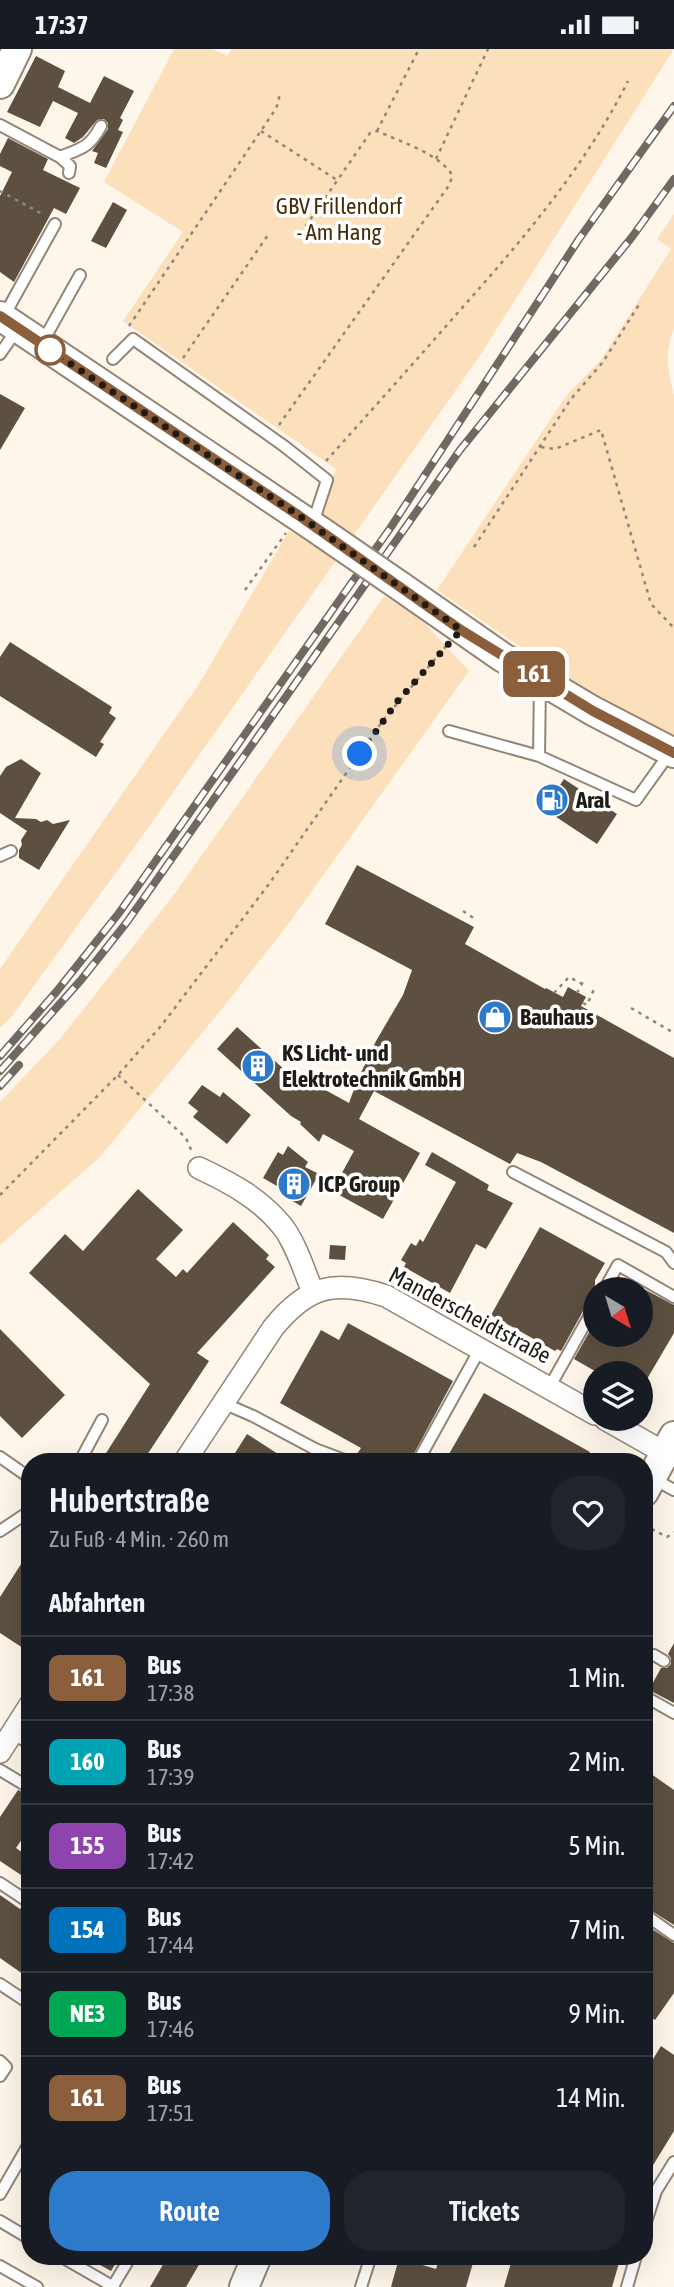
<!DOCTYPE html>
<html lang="de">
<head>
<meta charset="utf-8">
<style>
	:root { --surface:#171b24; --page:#20242c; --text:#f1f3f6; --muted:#9ea1a6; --line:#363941; --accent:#2e7aca }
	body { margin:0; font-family:"Asap Condensed",sans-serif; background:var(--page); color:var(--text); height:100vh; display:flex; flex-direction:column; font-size:26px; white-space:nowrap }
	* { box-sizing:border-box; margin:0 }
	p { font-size:23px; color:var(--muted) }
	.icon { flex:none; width:38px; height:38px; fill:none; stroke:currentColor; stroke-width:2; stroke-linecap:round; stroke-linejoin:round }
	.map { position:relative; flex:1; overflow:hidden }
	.side { position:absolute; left:21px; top:1404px; width:632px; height:812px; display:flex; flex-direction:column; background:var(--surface); border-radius:28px; box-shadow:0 7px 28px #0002 }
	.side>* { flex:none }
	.badge { padding:0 14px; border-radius:10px; font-size:24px; line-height:46px }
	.needle { width:46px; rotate:142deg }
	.tools { position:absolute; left:583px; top:1228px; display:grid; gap:14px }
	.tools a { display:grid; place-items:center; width:70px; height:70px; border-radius:50%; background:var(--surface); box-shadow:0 7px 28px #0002; font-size:35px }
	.you { position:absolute; width:35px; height:35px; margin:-18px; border:5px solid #fff; border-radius:50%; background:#1a73e8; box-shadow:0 0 0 10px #1a73e833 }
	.map>.badge { position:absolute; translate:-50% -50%; box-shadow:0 0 0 4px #fff }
	h2 { padding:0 28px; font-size:26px; line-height:63px }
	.round { display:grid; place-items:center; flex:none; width:74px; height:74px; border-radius:28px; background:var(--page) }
	.head { display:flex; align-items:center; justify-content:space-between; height:119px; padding:0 28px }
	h1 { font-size:33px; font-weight:600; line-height:52px }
	.action { display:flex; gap:14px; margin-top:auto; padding:14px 28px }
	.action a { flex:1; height:80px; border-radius:28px; background:var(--accent); color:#fff; font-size:28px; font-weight:600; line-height:80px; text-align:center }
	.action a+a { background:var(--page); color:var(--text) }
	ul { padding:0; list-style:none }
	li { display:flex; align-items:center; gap:21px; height:84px; padding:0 28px; border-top:2px solid var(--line) }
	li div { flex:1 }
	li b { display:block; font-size:26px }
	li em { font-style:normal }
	li .badge { min-width:77px; font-weight:700; text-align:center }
	.status { display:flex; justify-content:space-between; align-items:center; height:49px; padding:0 35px; background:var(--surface); direction:ltr }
	.status svg { height:19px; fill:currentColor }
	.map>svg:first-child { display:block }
	.green { fill:#fcdfbb }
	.building { fill:#5d5041 }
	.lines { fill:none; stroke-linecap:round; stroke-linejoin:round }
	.lane-casing { stroke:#948676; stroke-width:14 }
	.street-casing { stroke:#948676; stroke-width:24 }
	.secondary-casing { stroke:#948676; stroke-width:32 }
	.path { stroke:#8d877e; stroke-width:2.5; stroke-dasharray:3.5 5; stroke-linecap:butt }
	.lane { stroke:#fff; stroke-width:10 }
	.street { stroke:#fff; stroke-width:21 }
	.secondary { stroke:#fff; stroke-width:28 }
	.rail-casing { stroke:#706961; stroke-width:8 }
	.rail { stroke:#fff; stroke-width:5; stroke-dasharray:16; stroke-linecap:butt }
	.secondary-bridge-casing { stroke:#948676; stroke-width:32; stroke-linecap:butt }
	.secondary-bridge { stroke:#fff; stroke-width:28 }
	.line-casing { stroke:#fff; stroke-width:16 }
	.line { stroke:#8b5e3c; stroke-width:10 }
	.walk { stroke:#201b15; stroke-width:7; stroke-dasharray:0 12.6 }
	.stop-dot { fill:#fff; stroke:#8b5e3c; stroke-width:3.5 }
	.labels { text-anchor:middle; stroke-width:7; stroke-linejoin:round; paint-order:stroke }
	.park-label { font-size:23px; fill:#462d06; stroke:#fff }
	.poi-label { font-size:23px; font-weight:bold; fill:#201b15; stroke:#fff; text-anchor:start }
	.street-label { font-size:23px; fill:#201b15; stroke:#fff }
</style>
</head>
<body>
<div class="status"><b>17:37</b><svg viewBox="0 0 49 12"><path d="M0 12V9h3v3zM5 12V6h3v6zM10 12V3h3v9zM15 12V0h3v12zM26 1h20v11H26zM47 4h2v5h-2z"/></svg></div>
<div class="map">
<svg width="674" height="2238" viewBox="0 0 674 2238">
	<rect width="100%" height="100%" fill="#fff6eb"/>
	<!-- green -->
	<path class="green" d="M174,0H213L227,7L232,0H674L479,308L143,786L12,967L0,979V920L199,635L289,482L310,493L336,420L123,272L183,183L104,133Z
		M674,165V280C664,304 668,322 674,346V688L575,635L437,541L566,347L601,311L671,200L657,190Z
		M384,547L421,570L469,622L289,874L225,956L100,1108L0,1196V1053L60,990L176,843Z"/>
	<!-- building -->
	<path class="building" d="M36,7L65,22L58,38L90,54L104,27L134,42L120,69L123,71L118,81L123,83L106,119L94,114L98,104L92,102L108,80V74L104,70L97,71L83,88L74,94L65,89L78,64L53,52L40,78L7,63Z
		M8,89L48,110L43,121L80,139L66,165L54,159L14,233L0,223V147L12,123L0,117V105Z
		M113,153L127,161L106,199L91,192Z
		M0,345L25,359L0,401Z
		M10,593L112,658L109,664L116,669L100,693L104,695L96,708L0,647V608Z
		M21,710L41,724L15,769L36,770L41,773L47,771L53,775L70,771L39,821L19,809V801L22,796L21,791L27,782L0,764V727L6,718Z
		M564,730L617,765L597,795L544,760Z
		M357,816L474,878L465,895L545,940L546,939L563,948L568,938L586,948L581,957L674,1009V1184L541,1113L517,1104L510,1115L374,1042L359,1070L420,1104L383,1170L332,1142L354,1102L323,1085L319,1093L300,1075L301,1073L291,1067L217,1000L237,978L305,1039L309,1032L349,1054L357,1032L376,992L403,946L412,921L325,875Z
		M202,1036L220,1048L223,1043L251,1066L227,1095L193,1068L198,1062L188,1054Z
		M288,1097L308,1113L305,1118L319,1125L301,1157L282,1146L284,1141L263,1129L278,1103L283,1106Z
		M432,1103L489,1136L487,1141L513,1154L486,1200L476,1195L450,1244L404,1218L406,1214L401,1211L411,1194L416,1197L420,1190L423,1193L456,1133L425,1116Z
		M138,1140L183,1181L156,1210L176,1228L183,1220L187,1224L233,1173L269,1206L266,1210L275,1218L197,1304L209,1312L143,1412H101L150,1335L29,1224L65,1185L83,1202Z
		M540,1178L605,1214L595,1231V1249L588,1253L561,1302L557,1300L555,1302L491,1266Z
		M330,1196L346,1197L345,1211L329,1210Z
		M640,1238L674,1256V1284L640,1342V1325H600L574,1310L595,1273V1286H640Z
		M348,1274L453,1332L410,1412H369L357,1405L361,1399L280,1354L321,1281L339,1291Z
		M0,1280L65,1346L22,1389L0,1367Z
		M484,1344L590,1403L585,1412H445Z
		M247,1385L289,1412H230Z
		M30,1501V1588L23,1599L0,1584V1548Z
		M674,1594V1654L649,1641L661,1619H667L671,1615V1609L668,1605Z
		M644,1720L674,1741V1876L644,1857Z
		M18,1741L30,1747V1778L16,1799L30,1809V1832L0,1812V1768Z
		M0,1846L20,1860L22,1858L30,1862V1930L0,1909Z
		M644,1875L674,1894V1944L655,1971L644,1963Z
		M661,1997L674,2006V2082L644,2131V2025Z
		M84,2207H120L111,2222Z
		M168,2207H204L186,2238H150Z
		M440,2207H475L466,2238H391L399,2209L436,2220Z
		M513,2207H621L612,2238H504Z"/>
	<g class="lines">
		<defs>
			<path id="lane" d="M0,76L60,108C82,99 89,99 101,77
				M60,108L70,117L69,124
				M4,267L55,175
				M42,294L80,226
				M0,305L18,279
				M113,310L133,290L284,397L327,431L313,474
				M449,682L539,707L636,751L669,705
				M539,707L540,632
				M0,807L11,802
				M513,1123L666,1203L674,1214
				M604,1241L618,1216L674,1248
				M549,1339L595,1257
				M223,1354L253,1367L315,1400L347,1412
				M0,1408L30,1429
				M80,1412L102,1371
				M418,1412L480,1300
				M652,1429L674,1441
				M0,1482L30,1462
				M654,1606L664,1612
				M644,1647L674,1664
				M12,1684L30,1695
				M0,1721L30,1739
				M0,1834L30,1854
				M644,1865L674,1886
				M0,1935L30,1955
				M0,2012L6,2018L0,2027
				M0,2145L30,2093
				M0,2172L30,2190
				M644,2179L656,2142L674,2113
				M60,2207L114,2238
				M0,2217L37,2238
				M113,2237L131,2207
				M361,2238L371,2207
				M627,2238L636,2207"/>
			<path id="street" d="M199,1119C231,1134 261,1150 283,1178C297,1197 304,1222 313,1243
				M605,1370L665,1404
				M185,1412L273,1279C307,1237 334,1230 386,1247L595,1365
				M0,1703L30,1656"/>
			<path id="secondary" d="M0,35L17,0
				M0,267L323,484
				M400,537L502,608L593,662L674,704
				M644,1443L674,1387
				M244,2238L257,2207"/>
		</defs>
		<!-- lane casing -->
		<use href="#lane" class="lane-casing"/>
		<!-- street casing -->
		<use href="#street" class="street-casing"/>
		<!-- secondary casing -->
		<use href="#secondary" class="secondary-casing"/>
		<!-- path -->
		<path class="path" d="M261,82L337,131
			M377,82L419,0
			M436,110L488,0
			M0,142L44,166
			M129,277L273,64L279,53V43
			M183,309L268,186
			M279,376L450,135L452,126C440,105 399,92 377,82L370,84L301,184
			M541,398L555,400L601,381L651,555L674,579
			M326,412C369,364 412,316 454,268C519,195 584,120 628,32
			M474,498L571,350L603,313L640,254
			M245,541L286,484
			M463,862L475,870
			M554,944L569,928L582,935
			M577,944L584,931
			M583,954L587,956L595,938
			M631,959L674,984
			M118,1026L186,1089L192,1103
			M0,1146L118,1026L161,977L269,835L384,670L447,596
			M644,1476L667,1488L674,1483"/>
		<!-- lane -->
		<use href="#lane" class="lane"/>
		<!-- street -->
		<use href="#street" class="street"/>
		<!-- secondary -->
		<use href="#secondary" class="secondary"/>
		<defs>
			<path id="rail" d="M0,1007L57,942L119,864L391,478L579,190L674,57
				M0,1022L81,931L127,873L460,401L632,188L674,130
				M0,1037L19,1016"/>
		</defs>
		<!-- rail casing -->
		<use href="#rail" class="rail-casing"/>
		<!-- rail -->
		<use href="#rail" class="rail"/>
		<defs>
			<path id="secondary-bridge" d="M323,484L400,537"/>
		</defs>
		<!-- secondary-bridge casing -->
		<use href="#secondary-bridge" class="secondary-bridge-casing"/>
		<!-- secondary-bridge -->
		<use href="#secondary-bridge" class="secondary-bridge"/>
	</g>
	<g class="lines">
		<defs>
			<path id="line" d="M0,267L298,466L461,581L593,662L674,704"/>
		</defs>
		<!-- line casing -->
		<use href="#line" class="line-casing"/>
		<!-- line -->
		<use href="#line" class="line"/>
		<!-- walk -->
		<path class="walk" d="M50,301L298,466L461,581L396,654L360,705"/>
	</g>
	<!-- icons -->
	<defs>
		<symbol id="fuel-disc" viewBox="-11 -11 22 22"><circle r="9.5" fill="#2e7aca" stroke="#fff"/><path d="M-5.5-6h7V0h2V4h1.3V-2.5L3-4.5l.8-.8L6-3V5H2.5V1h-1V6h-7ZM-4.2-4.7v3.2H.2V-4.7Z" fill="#fff"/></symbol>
		<symbol id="shop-disc" viewBox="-11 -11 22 22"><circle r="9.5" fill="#2e7aca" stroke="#fff"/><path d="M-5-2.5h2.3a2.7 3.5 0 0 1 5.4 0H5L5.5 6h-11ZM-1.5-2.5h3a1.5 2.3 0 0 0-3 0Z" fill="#fff"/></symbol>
		<symbol id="building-disc" viewBox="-11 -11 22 22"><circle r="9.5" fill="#2e7aca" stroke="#fff"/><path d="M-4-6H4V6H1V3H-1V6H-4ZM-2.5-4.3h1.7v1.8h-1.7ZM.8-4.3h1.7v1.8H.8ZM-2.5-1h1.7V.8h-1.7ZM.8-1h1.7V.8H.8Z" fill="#fff"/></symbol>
	</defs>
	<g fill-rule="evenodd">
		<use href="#fuel-disc" x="533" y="732" width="38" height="38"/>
		<use href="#shop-disc" x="476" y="949" width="38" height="38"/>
		<use href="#building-disc" x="239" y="998" width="38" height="38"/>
		<use href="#building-disc" x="275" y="1116" width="38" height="38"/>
	</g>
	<!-- markers -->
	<circle class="stop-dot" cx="50" cy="301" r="14"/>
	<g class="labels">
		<!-- park labels -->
		<g class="park-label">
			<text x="339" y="165">GBV Frillendorf<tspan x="339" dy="26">- Am Hang</tspan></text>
		</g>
		<!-- poi labels -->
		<g class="poi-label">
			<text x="576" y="759">Aral</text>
			<text x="520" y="976">Bauhaus</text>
			<text x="282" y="1012">KS Licht- und<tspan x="282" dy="26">Elektrotechnik GmbH</tspan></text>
			<text x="318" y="1143">ICP Group</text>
		</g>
		<!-- street labels -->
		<g class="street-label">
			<text transform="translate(470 1266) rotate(28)" y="8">Manderscheidtstraße</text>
		</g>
	</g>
</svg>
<div class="tools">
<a><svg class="needle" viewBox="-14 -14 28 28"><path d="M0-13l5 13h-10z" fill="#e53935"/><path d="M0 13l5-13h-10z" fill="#9ea1a6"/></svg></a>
<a><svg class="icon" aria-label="layers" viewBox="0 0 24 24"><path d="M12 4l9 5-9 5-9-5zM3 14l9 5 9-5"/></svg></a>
</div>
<div class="you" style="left:360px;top:705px"></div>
<b class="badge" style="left:534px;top:625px;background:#8b5e3c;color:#fff">161</b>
<section class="side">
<div class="head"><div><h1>Hubertstraße</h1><p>Zu Fuß · 4 Min. · 260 m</p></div><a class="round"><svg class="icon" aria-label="heart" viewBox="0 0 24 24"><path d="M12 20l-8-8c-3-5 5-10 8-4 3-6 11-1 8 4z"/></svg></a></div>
<h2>Abfahrten</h2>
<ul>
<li><span class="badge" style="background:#8b5e3c;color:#fff">161</span><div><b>Bus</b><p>17:38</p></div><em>1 Min.</em></li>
<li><span class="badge" style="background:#00a3b4;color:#fff">160</span><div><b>Bus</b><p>17:39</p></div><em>2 Min.</em></li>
<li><span class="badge" style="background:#8e44ad;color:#fff">155</span><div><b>Bus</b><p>17:42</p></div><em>5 Min.</em></li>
<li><span class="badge" style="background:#0072bc;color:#fff">154</span><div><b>Bus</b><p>17:44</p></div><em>7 Min.</em></li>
<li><span class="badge" style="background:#00a651;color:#fff">NE3</span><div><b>Bus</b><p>17:46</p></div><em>9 Min.</em></li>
<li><span class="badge" style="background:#8b5e3c;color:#fff">161</span><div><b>Bus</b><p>17:51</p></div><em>14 Min.</em></li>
</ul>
<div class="action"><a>Route</a><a>Tickets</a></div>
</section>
</div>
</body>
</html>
